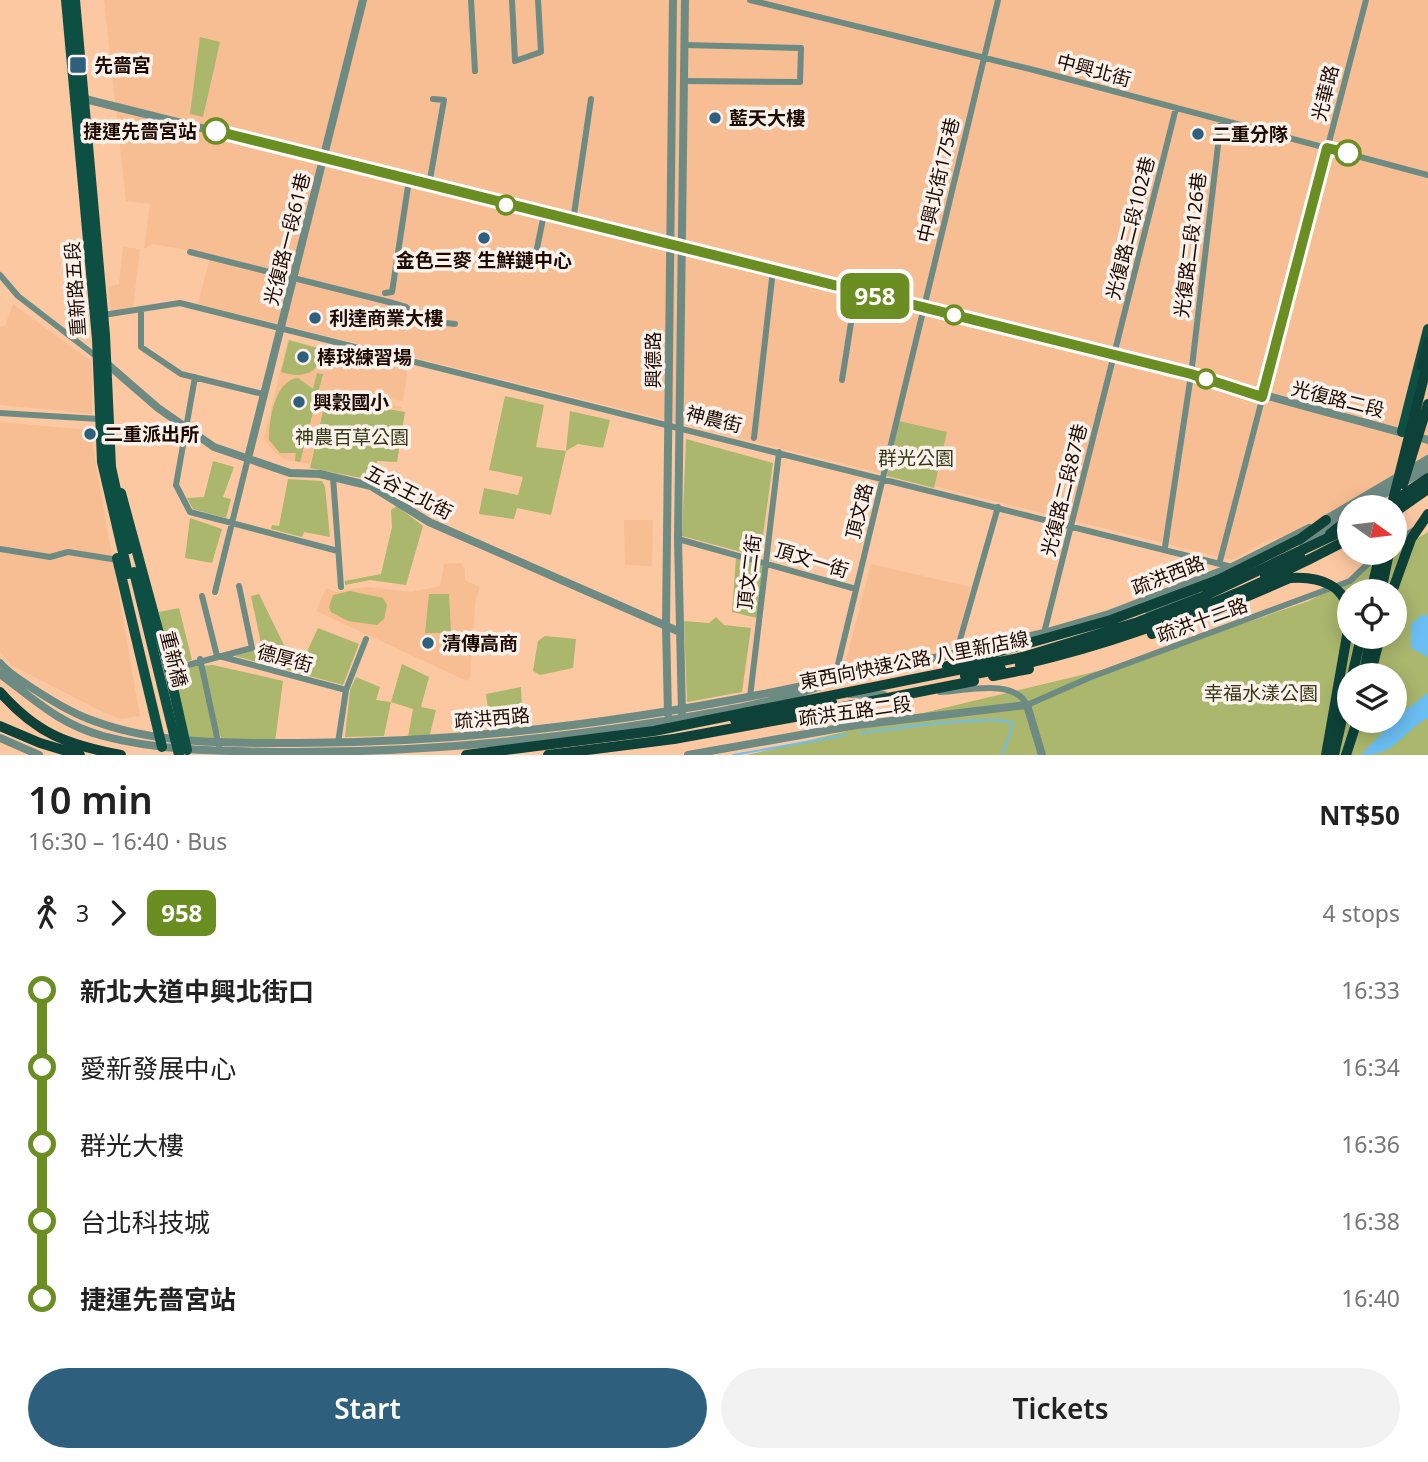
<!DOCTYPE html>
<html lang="en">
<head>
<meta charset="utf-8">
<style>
	:root { --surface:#fff; --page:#f2f2f2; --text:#222; --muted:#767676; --accent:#2e607e }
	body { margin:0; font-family:"Noto Sans","Noto Sans TC",sans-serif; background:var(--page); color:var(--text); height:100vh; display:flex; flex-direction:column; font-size:26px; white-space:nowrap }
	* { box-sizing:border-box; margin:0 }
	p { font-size:23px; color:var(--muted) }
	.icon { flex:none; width:38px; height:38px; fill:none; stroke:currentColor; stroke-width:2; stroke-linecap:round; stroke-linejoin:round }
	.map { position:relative; height:755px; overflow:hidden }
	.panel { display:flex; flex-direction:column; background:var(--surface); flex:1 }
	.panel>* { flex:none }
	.badge { padding:0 14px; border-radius:10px; font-size:24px; line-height:46px }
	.needle { width:46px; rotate:104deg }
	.buttons { position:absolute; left:1337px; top:495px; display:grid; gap:14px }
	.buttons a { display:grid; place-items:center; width:70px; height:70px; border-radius:50%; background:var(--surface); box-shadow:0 4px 18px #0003; font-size:35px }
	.map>.badge { position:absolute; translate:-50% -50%; box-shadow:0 0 0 4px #fff }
	.legs { display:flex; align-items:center; gap:10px; height:77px; padding:0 28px; font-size:23px }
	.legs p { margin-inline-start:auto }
	.overview { display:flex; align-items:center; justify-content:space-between; height:119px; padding:0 28px }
	h1 { font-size:38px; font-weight:600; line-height:52px }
	.primary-button { display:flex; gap:14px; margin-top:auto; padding:14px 28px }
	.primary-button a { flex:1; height:80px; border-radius:42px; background:var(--accent); color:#fff; font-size:28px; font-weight:600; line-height:80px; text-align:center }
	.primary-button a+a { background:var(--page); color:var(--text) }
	ul { padding:0 28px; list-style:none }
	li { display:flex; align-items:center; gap:24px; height:77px; font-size:26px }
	li i { display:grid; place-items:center; width:10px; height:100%; margin:0 9px; background:currentColor }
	li i::after { content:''; width:18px; height:18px; margin:-9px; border:5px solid; border-radius:50%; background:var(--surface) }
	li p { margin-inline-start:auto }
	li:first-child i { background:linear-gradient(#0000 50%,currentColor 0) }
	li:last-child i { background:linear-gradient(currentColor 50%,#0000 0) }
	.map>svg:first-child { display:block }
	.built { fill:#f7bd93 }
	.green { fill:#aab76d; fill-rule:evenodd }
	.water { fill:#6abef1 }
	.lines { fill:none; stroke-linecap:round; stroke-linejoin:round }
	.stream { stroke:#6abef1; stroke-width:2 }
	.minor { stroke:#6e8b83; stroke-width:6 }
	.tertiary { stroke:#6e8b83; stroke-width:8 }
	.primary { stroke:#0e4f43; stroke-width:10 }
	.trunk { stroke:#0e4238; stroke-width:10 }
	.primary-bridge { stroke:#0e4f43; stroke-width:10 }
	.trunk-bridge { stroke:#0e4238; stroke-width:10 }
	.line-1-casing { stroke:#fff; stroke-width:16 }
	.line-1 { stroke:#6b8e23; stroke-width:10 }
	.poi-dot { fill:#2e607e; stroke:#fdf2eb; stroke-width:2.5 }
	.stop-1-dot { fill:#fff; stroke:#6b8e23; stroke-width:3.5 }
	.labels { text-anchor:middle; stroke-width:7; stroke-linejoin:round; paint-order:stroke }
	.poi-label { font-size:19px; font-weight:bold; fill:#1c0a01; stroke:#fdf2eb; text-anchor:start }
	.street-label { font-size:19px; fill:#1c0a01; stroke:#fdf2eb }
	.stop-label { font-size:19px; font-weight:bold; fill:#1c0a01; stroke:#fdf2eb; text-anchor:end }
	.park-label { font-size:19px; fill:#333814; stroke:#fdf2eb }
</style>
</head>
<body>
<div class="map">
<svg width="1428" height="755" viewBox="0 0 1428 755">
	<rect width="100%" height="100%" fill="#fcc8a2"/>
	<!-- built -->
	<path class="built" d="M104,0H1428V454L1299,532L1266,541L1232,560L198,304L211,254L152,244L144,249L150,204L126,201Z
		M123,247L140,249L133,307L111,311L108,287L119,284Z
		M13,304L92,362V414L0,405V326H5Z
		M288,340L404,368L407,375L403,401L390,399L389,404L402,407L401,410L326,398L310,464L286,460L274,452L264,438Z
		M0,422L90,430L140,716L120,719L101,711L11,665L0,651Z
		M624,520H653L652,566L625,565Z
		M460,563L465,569V580L480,587L475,605L470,678L467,681L316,611L326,588L336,592L366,587L412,592L440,586L444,564Z
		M871,564L971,587L955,645L844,668Z"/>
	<!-- green -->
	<path class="green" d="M200,37L220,42L203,117L190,114Z
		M289,340L324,350C318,374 304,379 281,372Z
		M317,373L323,374L300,462L295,461L296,453H280L269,440C269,419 275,380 298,378L313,389Z
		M505,396L544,405L536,447L566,451L570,411L610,420L603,448L578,444L566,451L551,515L517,508L514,519L479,514L484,488L518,495L523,477L489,470Z
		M326,398L405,412L397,462L377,461L372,480L310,468Z
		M899,421L947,432L934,488L887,476Z
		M686,439L773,463L760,557L682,536Z
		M213,461L234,467L223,497L231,499L226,518L193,509L187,498L204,497Z
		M288,479L322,481L325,487L330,537L304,532L302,537L271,529L272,525L279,526Z
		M397,506L423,526L406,585L370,580L345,585V581L381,574L392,527L391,510Z
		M190,518L222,529L212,563L185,558Z
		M1428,532V755H747L1119,666L1309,601ZM1349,592H1395V637H1349ZM1349,676H1395V721H1349Z
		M736,558L763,566L757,618L732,612Z
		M350,591L383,598L387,605L384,619L377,625L348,621L331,612L329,607L333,595Z
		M259,594L286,649L306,654L318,628L359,644L343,685L235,656L262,648L251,596Z
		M429,594H449L451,633H425Z
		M179,608L192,660L170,666L159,612Z
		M716,617L724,625L751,628L742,692L687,702L684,621L709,623Z
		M545,636L576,639L573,668L540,675L533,671L538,641Z
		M200,662L202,666L213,665L283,681L275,742L222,741L214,717L220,747L189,742L170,670Z
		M402,664L429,677L421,707L436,710L429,738L408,737L413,709L391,702L384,736L345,737L350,690L356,677L380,687L376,700L391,702Z
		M521,687L523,730L491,732L486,694Z"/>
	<!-- water -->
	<path class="water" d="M1424,613L1428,618V657L1411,648V624Z
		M1428,693V718C1401,732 1398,755 1361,755L1400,714Z"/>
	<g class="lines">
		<!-- stream -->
		<path class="stream" d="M861,733C885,730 1000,712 1013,724L1002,755
			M733,755L846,735"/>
		<!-- minor -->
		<path class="minor" d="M471,0L475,71
			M512,0L515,61L541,52L538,0
			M750,0L1034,70L1428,175
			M684,81L800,82L801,48L685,45
			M429,185L444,100L433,99
			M573,221L591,99
			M190,252L389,302L406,307L420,320L455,324
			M534,263L544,214
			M0,275L18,296L97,357
			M385,293L392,292L409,180
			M141,309V347L181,374L263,394
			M103,315L180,303L1232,567
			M195,377L176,485L190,512L338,551
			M842,380L856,291
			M0,413L99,419
			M754,438L773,270
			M333,477L341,587
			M678,539L856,589
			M1395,542L1414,530
			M1165,547L1191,375L1221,120
			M0,549L50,557L68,552L118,560
			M1220,561L1366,0
			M215,592L248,458
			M202,596L217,656
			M1044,633L1176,108
			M219,656L346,690
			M955,657L998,507
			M200,659L219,746
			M169,670L252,648L239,586
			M834,681L998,0
			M940,692C966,691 1014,678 1027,705L1091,677L1350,581L1379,553
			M850,695L884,694
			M750,697L779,452
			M338,743L346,690L366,639"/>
		<!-- tertiary -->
		<path class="tertiary" d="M81,98L1191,375L1428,440
			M105,362L158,408L214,447L290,473L320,474L371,486L429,522L680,632
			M248,458L363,0
			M1367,504L1428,468
			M1323,521L1428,459
			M1302,543L1342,519
			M1149,611L1196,594
			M0,663C8,673 19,679 29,686C49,699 71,713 94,721C156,744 223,743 287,743C464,744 639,721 812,684L824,685
			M0,674C35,700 59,724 103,736C160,751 219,751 277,752C405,753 533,742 658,722C717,712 779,703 834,681L1044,633L1109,614L1232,567L1309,528
			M668,714L666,626L673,0
			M682,714L678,539L685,0
			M0,738L39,755
			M688,755L857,725L1027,705L1042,755"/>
		<!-- primary -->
		<path class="primary" d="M66,0L97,339L102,462L128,574
			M75,0L105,335L111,467L129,549
			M1402,432L1428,329
			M121,493L169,670L187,750
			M117,558L162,747"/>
		<!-- trunk -->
		<path class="trunk" d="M1364,508L1370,502
			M1395,526L1399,504
			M1330,534L1349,519
			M1265,575L1300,555
			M1218,580L1300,539L1326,520
			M1371,592L1380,553
			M1381,592L1389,553
			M1352,676L1361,637
			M1363,676L1371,637
			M1370,676L1380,637
			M0,692C37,734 68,745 121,755
			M0,726L40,743L80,755
			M548,755L674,739
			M1326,755L1349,624
			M1334,755L1349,688
			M1346,755L1357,721"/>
		<!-- primary-bridge -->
		<path class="primary-bridge" d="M134,572L179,755"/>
		<!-- trunk-bridge -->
		<path class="trunk-bridge" d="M1422,366L1428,342
			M1403,484L1428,404
			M1390,504L1428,478
			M1391,508L1428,361
			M1395,512L1428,489
			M1392,592L1411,539L1428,514
			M1152,634L1178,626L1290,578C1320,576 1348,585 1349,619
			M1020,665C1135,639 1245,594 1349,539
			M947,666L1111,620L1218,580
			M965,676L1001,669
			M993,676L1029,669
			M822,711L974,681
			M735,720L832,702
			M674,739L806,715
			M466,755L654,731L1023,657L1138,622L1200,598L1349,528"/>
	</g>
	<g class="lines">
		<defs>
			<path id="line-1" d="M216,131L1191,374L1262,397L1327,148L1348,153"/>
		</defs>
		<!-- line-1 casing -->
		<use href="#line-1" class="line-1-casing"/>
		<!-- line-1 -->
		<use href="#line-1" class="line-1"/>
	</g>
	<!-- markers -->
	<g class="poi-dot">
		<rect x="69" y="56" width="18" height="18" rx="3.5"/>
		<circle cx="715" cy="118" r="7"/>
		<circle cx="1198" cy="134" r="7"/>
		<circle cx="484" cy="238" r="7"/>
		<circle cx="315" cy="318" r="7"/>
		<circle cx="303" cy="357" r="7"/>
		<circle cx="299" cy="402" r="7"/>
		<circle cx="90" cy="434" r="7"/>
		<circle cx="428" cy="643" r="7"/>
	</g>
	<g class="stop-1-dot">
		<circle cx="216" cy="131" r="12"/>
		<circle cx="1348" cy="153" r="12"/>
		<circle cx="506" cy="205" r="9"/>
		<circle cx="954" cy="315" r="9"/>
		<circle cx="1206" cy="379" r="9"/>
	</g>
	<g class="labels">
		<!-- poi labels -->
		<g class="poi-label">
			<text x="94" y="72">先嗇宮</text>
			<text x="729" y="125">藍天大樓</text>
			<text x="1212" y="141">二重分隊</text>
			<text x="484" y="267" text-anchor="middle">金色三麥 生鮮鏈中心</text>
			<text x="329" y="325">利達商業大樓</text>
			<text x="317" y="364">棒球練習場</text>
			<text x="313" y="409">興穀國小</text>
			<text x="104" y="441">二重派出所</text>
			<text x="442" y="650">清傳高商</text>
		</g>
		<!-- street labels -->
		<g class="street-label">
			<text transform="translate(1094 70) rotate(15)" y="7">中興北街</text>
			<text transform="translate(1325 93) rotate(-76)" y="7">光華路</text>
			<text transform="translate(938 180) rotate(-77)" y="7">中興北街175巷</text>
			<text transform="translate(1130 228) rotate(-76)" y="7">光復路二段102巷</text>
			<text transform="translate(287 239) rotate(-76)" y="7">光復路一段61巷</text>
			<text transform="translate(1190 245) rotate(-83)" y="7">光復路二段126巷</text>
			<text transform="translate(75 289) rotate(-94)" y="7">重新路五段</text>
			<text transform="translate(653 360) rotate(-90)" y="7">興德路</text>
			<text transform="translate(1338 399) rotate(14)" y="7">光復路二段</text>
			<text transform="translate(714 419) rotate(14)" y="7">神農街</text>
			<text transform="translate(1064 490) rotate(-76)" y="7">光復路二段87巷</text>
			<text transform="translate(409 492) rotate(27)" y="7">五谷王北街</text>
			<text transform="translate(859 511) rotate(-76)" y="7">頂文路</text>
			<text transform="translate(812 560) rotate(17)" y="7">頂文一街</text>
			<text transform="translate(749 572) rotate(-83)" y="7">頂文二街</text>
			<text transform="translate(1168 575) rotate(-21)" y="7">疏洪西路</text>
			<text transform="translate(1202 620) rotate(-20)" y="7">疏洪十二路</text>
			<text transform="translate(285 658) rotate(15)" y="7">德厚街</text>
			<text transform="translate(174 659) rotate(76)" y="7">重新橋</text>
			<text transform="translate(914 660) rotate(-11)" y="7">東西向快速公路 八里新店線</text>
			<text transform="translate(855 711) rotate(-8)" y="7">疏洪五路二段</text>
			<text transform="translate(492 718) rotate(-5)" y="7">疏洪西路</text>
		</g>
		<!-- stop labels -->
		<g class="stop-label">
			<text x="197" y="138">捷運先嗇宮站</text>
		</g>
		<!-- park labels -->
		<g class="park-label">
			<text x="352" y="444">神農百草公園</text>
			<text x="916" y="465">群光公園</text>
			<text x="1261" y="700">幸福水漾公園</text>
		</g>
	</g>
</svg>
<div class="buttons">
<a><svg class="needle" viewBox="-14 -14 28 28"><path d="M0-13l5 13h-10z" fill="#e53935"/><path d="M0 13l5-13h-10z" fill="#767676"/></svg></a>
<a><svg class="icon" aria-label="locate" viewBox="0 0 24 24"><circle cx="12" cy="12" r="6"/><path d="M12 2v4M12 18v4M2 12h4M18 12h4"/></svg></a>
<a><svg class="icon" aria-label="layers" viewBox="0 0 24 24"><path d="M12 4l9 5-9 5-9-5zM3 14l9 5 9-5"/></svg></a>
</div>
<b class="badge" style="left:875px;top:296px;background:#6b8e23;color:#fff">958</b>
</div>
<section class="panel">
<div class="overview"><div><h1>10 min</h1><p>16:30 – 16:40 · Bus</p></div><b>NT$50</b></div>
<div class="legs"><svg class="icon" aria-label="walk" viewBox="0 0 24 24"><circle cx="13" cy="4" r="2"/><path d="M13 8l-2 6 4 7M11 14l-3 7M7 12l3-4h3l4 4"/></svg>3<svg class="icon" aria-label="forward" viewBox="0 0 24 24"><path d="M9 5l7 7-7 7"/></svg><b class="badge" style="background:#6b8e23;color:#fff">958</b><p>4 stops</p></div>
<ul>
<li><i style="color:#6b8e23"></i><b>新北大道中興北街口</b><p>16:33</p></li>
<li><i style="color:#6b8e23"></i><span>愛新發展中心</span><p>16:34</p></li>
<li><i style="color:#6b8e23"></i><span>群光大樓</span><p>16:36</p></li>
<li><i style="color:#6b8e23"></i><span>台北科技城</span><p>16:38</p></li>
<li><i style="color:#6b8e23"></i><b>捷運先嗇宮站</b><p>16:40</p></li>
</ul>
<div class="primary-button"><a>Start</a><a>Tickets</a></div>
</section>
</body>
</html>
